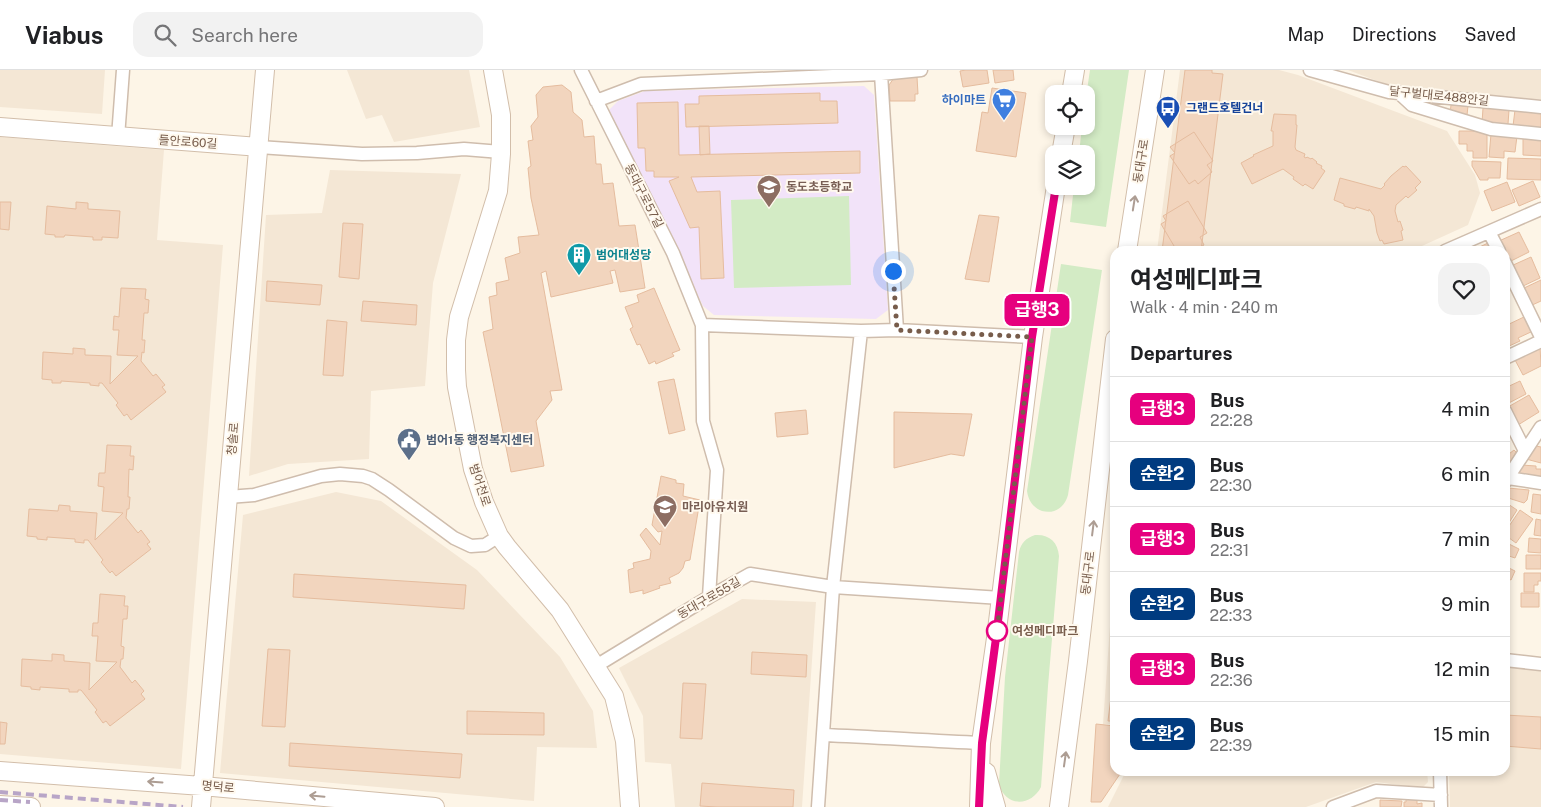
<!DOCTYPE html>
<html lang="en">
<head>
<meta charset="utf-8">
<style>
	:root { --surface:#fff; --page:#f2f2f2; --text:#202124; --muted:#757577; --line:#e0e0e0 }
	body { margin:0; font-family:"Public Sans","Noto Sans KR",sans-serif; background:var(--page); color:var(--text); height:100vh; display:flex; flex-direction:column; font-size:19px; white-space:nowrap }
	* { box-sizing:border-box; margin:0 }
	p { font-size:16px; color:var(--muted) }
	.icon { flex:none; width:28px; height:28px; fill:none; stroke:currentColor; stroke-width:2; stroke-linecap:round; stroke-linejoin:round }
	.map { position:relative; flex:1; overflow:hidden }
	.side { position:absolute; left:1110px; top:176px; width:400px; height:530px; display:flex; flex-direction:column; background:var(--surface); border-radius:15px; box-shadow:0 2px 8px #0003 }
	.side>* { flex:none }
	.badge { padding:0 10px; border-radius:8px; font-size:18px; line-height:32px }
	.buttons { position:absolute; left:1045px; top:15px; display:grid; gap:10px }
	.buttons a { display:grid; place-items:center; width:50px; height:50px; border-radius:10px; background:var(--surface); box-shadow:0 2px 8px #0003; font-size:25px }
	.you { position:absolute; width:25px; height:25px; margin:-12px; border:4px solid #fff; border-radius:50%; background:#1a73e8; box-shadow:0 0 0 8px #1a73e833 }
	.map>.badge { position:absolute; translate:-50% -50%; box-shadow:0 0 0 2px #fff }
	h2 { padding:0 20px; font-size:19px; line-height:45px }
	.round { display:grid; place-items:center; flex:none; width:52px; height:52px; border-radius:15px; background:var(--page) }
	.summary { display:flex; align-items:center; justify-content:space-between; height:85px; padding:0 20px }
	h1 { font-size:24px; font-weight:700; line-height:38px }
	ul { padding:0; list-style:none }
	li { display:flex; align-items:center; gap:15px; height:65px; padding:0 20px; border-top:1px solid var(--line) }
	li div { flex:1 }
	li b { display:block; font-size:19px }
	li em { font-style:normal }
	li .badge { min-width:55px; font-weight:700; text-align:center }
	header { display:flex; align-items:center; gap:30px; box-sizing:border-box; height:70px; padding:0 25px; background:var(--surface); border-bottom:1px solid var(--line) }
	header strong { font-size:24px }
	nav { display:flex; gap:28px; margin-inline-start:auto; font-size:18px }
	.search { width:350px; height:45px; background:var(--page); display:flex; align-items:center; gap:12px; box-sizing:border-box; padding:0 18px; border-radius:15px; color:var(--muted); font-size:19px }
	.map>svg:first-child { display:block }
	.residential { fill:#f4e7d5 }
	.education { fill:#f2e3f9 }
	.green { fill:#d3ebc5 }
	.building { fill:#f2d5be; stroke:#e5bc9e }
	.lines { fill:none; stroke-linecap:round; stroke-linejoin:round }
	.street-casing { stroke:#cfbdad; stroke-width:15 }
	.secondary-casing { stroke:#d2beaa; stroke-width:20 }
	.street { stroke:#fff; stroke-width:12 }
	.secondary { stroke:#fff; stroke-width:18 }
	.rail { stroke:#b8a5c7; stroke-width:4; stroke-dasharray:8 5; stroke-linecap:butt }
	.oneway { stroke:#ad9d93 }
	.line-casing { stroke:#fff; stroke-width:11 }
	.line { stroke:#e6007e; stroke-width:8 }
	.walk { stroke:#775c4b; stroke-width:5; stroke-dasharray:0 9 }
	.stop-dot { fill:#fff; stroke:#e6007e; stroke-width:2.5 }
	.labels { text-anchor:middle; stroke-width:4; stroke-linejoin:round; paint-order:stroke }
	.street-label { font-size:12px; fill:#775c4b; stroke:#fff9ee }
	.shop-label { font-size:12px; font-weight:bold; fill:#366cbe; stroke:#fff9ee; text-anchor:end }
	.transit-label { font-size:12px; font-weight:bold; fill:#164399; stroke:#fff9ee; text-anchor:start }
	.education-label { font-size:12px; font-weight:bold; fill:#785e54; stroke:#fff9ee; text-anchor:start }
	.culture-label { font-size:12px; font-weight:bold; fill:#0d838f; stroke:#fff9ee; text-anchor:start }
	.service-label { font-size:12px; font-weight:bold; fill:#4e5e75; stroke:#fff9ee; text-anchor:start }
	.stop-label { font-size:12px; font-weight:bold; fill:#775c4b; stroke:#fff9ee; text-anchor:start }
</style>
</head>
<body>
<header>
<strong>Viabus</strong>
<div class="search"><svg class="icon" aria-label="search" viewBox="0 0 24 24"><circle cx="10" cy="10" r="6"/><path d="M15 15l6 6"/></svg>Search here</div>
<nav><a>Map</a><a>Directions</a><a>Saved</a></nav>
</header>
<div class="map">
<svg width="1541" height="737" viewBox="0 0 1541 737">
	<rect width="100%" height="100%" fill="#fdf5e7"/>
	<!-- residential -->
	<path class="residential" d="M0,0H105L102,44L0,37Z
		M347,0H469L480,57L394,72L382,45L366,49Z
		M1180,0H1279L1298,5L1447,61L1475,105L1480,123L1468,155L1411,181H1157Z
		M1348,0H1541V30L1388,15Z
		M0,67L164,80L157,170L223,175L181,699L0,684Z
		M330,100L461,104L433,213L425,316L371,321L369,389L288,394L249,406L266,145L322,143Z
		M336,422L381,431L477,500L560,587L593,641L597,678L537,677L534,731L220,703L243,445Z
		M1113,514H1115V654H1103Z
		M742,529L816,532L802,737H675L671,694L645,692L643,646L619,598Z
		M1505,595L1541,598V737H1450L1449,701H1505Z
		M1126,701H1427L1428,712L1422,718L1376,712L1306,737H1108Z"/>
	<!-- education -->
	<path class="education" d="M864,16L874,25L888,240L876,249L714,245L703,236L609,40L618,31L645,21Z"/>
	<!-- green -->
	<path class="green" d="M1090,0H1129L1106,157L1070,152L1074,116H1086V84H1079L1082,56H1086V27Z
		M849,126L851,215L734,218L731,130Z
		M1061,194L1102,200L1068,425C1061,450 1030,446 1027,421Z
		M1035,465C1049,464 1058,472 1059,486L1048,616L1041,717C1031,737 1005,737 999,714L1005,607L1019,482C1021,473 1026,468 1035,465Z"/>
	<!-- building -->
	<path class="building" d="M966,0H987L989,13L963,17L960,1Z
		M993,0H1013L1014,10L995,13Z
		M1185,0H1212V3L1223,4L1201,181H1162Z
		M917,7L918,24H915V31H890L889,15L894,8Z
		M562,15L571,22L573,42L582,50L584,67L594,66L596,94H601L603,114L613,113L619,156L635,155L645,218L620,222L615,200L610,201L613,213L551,227L546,201L541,203L562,320L550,321L552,330L536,351L544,396L511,402L483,262L493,259L489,227L497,225L496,213L509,210L505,188L520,183L518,167L539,165L531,128L528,98L531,96L528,71L533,70L531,56L538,47L536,25L543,17Z
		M992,18L1026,23L1016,87L976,81L982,42L988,43Z
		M820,23V31H837L838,53L686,57L685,34H699V26Z
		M678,32L679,85L860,81V103L691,107L697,122L720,121L724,208L701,209L699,157L690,158L669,111L679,107H654V101H646L645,78H638L637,33Z
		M1451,35L1468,36L1467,45L1450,44Z
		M1483,38L1509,40L1508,54L1482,53Z
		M1515,40L1540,42L1541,44V60L1513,56Z
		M1274,44L1296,45V55H1297L1295,77L1296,80L1305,84L1304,87L1306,88L1307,87L1311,89L1312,88L1317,92L1316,93L1322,96L1321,98L1325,101L1313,119L1305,114L1303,116L1293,109L1294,107L1283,99L1252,114L1241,93L1254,86L1253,85L1273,76V61H1271Z
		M699,56H709L710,84L700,85Z
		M1459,61H1487V88H1473V81H1467V74H1459Z
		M1194,62L1213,91L1207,95L1212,102L1198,114L1195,110L1189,114L1170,86L1175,83L1170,77Z
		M1491,64L1517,66L1515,82L1504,81V88L1489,87Z
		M1523,68L1541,69V86L1523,85Z
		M1508,88L1541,89V110L1507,109Z
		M1472,91L1501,92L1500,108H1488V110H1480L1472,96Z
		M1403,96L1404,97L1406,96L1421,112L1415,118L1417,120L1408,128L1406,126L1396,135L1395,141L1398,152L1400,151L1403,160L1401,161L1403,170L1384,174L1382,170L1380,171L1377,163L1374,146L1369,139V141L1356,137L1355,139L1344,136V134L1334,130L1340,108L1381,119L1385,115L1384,114L1391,106Z
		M1533,111L1540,127L1519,136L1512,120Z
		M1507,112L1515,132L1492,141L1484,121Z
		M1188,131L1207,163L1200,167L1204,175L1193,181H1177L1161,154L1166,151L1163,146Z
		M0,132H11L9,160L0,159Z
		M76,132L88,133V139L120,141L118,168L102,167V170H93V167L65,165L64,167H55V165L45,164L47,136L76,139Z
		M979,145L999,147L989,212L965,209Z
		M343,153L363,154L359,209L339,207Z
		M1519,162L1529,182L1509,192L1499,171Z
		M1488,173L1492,181H1471Z
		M1531,187L1540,208L1521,217L1511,196Z
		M1541,210V231L1530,236L1522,219Z
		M267,211L322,215L320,235L266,231Z
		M121,218L146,219L145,229L149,230L148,243H144L142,270H145L144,283L142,282L141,291L153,306L156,304L165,315L162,317L166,322L131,350L127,344L124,346L116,335L118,333L102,313H99V316L90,315V313L61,311V313H52V310L42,309L43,282L73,284V278L85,279V285L111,286L110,314L138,286L117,285L119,260H113L114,246L119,247Z
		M654,218L680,280L672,283L674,286L656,294L655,291L649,294L640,274L637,275L630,259L633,257L625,237L639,232L637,225Z
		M363,231L417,235L416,255L361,251Z
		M1526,246L1533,261L1518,268L1520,271L1507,277L1505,272V256Z
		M327,250L347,252L343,306L323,305Z
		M1540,276L1541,296L1523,305L1514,288Z
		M674,309L685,360L669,364L658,312Z
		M1520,311L1526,324L1507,334L1505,329V318Z
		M1529,325L1539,342L1518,355L1508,337Z
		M806,340L808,364L777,367L775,343Z
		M894,342L972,344L964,386L951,384L894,398Z
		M107,375L131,376L130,386H134L133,400L129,399L128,427H130L129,439H127L126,448L138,463L141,460L150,472L147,474L151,479L116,506L112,501L110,503L101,492L103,490L88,470H84V473L75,472V469L47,467V470L37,469V467L27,466L29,439L58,441L59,435L70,436V441L97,443L95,470L123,443L102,441L104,417L98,416L99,403H105Z
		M1536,376L1541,377V393L1526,389Z
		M1514,380L1516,382L1505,403V387Z
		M1521,395L1536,396V399H1541V410L1521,408L1518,399Z
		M661,406L676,410V413L684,414L683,426L700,430L690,490L685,491L683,498L679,503L669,508L671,513L659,516L660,518L643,524V520L630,523L628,500L634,498L633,493L650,489L651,481L640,465L646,458L660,475L662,461L658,462L652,455Z
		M1508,418L1529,420L1527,430L1524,433L1505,427V421Z
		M1533,424L1541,425V444L1531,442Z
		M1505,432L1517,440L1505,459Z
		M1520,440L1533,449L1516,473L1505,465V462Z
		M1536,449L1541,450V466L1534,465Z
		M1529,468L1541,469V483L1528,482Z
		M1505,472L1519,479L1515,488L1509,486L1508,488L1505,487Z
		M1526,485H1541V499H1526Z
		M1505,496L1515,501L1511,510L1505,507Z
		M1524,503H1541V511H1538V515H1534V522H1524Z
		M294,504L466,515L464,539L293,527Z
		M1521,523H1539V537H1521Z
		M100,524L125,526L124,536H128L127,549H123L121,576L124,577L123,589H121L120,597L132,613L135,610L144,621L141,624L145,629L110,656L106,651L103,653L95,642L97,640L81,620H78V622H69V619L40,617V620L31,619V617L21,616L22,589L52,591V584L64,585V591L90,593L89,620L117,592L96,591L98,566H92L93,553H98Z
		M268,579L290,580L285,657L262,656Z
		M752,582L807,585L806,607L751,604Z
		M1114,603H1115V651H1108Z
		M683,613L706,614L702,669L680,668Z
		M467,641L544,643V665L467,664Z
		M1505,645L1541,647V679L1505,676Z
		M0,652L7,653L5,674H0Z
		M1096,654L1115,656V701H1122L1101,732H1091Z
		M290,673L462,684L460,708L289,696Z
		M702,713L794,720L793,737H717L700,736Z
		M1417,728V734L1422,733V737H1404V732H1406V729Z
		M1380,730L1402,731L1401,737H1380Z"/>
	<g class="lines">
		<defs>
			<path id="street" d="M581,0L673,183L702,255L861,261L897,260L1033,267
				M1310,0L1389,22L1541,37
				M881,4L897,260
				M1398,22L1412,35L1491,59L1541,64
				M596,31L641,14L881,4L921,0
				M118,67L123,0
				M259,77L362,84L417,83L464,79L501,82
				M1489,162L1499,181
				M1445,181L1541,139
				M1505,193L1541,267
				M702,255L703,351L717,400L709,527
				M1505,288L1541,271
				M1505,341L1525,381
				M1508,408L1541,413
				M1505,412L1541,357
				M228,427L254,425L321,406L340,404L363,406L372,409L389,420L454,468L471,476L485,475L499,466
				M1505,590L1541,594
				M596,596L709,527L750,504L833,517L1001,528
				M823,665C876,667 929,671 981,673
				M1440,701L1441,737
				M818,737L833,517L861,261
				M1333,737L1376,721L1441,725"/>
			<path id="secondary" d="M493,0L501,45V84L498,121L459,247L456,270V300L457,317L473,399L484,432L499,466L507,477L560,540L614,626L625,671L630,737
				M1071,24L1075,0
				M0,57L259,77
				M1061,84L1066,56
				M1127,181L1155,0
				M0,701L202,716L435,737
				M986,702L996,737
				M0,735L31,737
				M201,737L265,0
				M979,737L981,673L996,568L1033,267L1056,116
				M1059,737L1078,591L1115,269"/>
		</defs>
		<!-- street casing -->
		<use href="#street" class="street-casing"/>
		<!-- secondary casing -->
		<use href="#secondary" class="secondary-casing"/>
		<!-- street -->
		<use href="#street" class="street"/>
		<!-- secondary -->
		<use href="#secondary" class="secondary"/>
		<!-- rail -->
		<path class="rail" d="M0,722L183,737
			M0,730L30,732"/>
	</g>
	<!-- one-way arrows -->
	<defs><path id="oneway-shaft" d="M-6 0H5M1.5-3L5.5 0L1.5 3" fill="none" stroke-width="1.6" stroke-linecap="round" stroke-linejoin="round" transform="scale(1.25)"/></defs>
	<g class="oneway">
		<use href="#oneway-shaft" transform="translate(1134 133) rotate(-81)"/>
		<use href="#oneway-shaft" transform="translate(1093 458) rotate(-83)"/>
		<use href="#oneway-shaft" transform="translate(1065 689) rotate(-82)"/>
		<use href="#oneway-shaft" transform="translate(155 712) rotate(-176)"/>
		<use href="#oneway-shaft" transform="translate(317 726) rotate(-175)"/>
	</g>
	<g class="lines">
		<defs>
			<path id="line" d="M979,737L982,673L996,568L1032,267L1056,116"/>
		</defs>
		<!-- line casing -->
		<use href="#line" class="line-casing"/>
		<!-- line -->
		<use href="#line" class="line"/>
		<!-- walk -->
		<path class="walk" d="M893,201L897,260L1032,267L997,561"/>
	</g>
	<!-- icons -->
	<defs>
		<symbol id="supermarket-pin" viewBox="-11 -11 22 30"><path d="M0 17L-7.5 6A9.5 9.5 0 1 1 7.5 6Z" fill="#3f7fe0" stroke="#fff9ee"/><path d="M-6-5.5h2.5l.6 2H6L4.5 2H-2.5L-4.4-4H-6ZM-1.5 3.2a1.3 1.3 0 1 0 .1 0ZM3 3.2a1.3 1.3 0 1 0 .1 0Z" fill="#fff"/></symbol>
		<symbol id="bus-pin" viewBox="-11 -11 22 30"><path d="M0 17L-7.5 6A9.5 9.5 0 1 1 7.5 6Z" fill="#1a4fb4" stroke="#fff9ee"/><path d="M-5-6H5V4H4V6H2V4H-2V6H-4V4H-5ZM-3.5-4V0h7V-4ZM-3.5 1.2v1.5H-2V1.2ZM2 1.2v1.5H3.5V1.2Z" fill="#fff"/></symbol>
		<symbol id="school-pin" viewBox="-11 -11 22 30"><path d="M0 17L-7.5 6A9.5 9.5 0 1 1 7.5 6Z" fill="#8d6e63" stroke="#fff9ee"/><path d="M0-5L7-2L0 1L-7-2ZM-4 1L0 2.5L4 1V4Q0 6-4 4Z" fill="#fff"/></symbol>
		<symbol id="building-pin" viewBox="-11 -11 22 30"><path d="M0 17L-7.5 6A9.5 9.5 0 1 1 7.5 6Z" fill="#0f9aa8" stroke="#fff9ee"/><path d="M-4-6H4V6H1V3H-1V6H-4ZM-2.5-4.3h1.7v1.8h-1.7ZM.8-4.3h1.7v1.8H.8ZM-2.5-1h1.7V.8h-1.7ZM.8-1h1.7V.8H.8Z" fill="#fff"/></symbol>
		<symbol id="civic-pin" viewBox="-11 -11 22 30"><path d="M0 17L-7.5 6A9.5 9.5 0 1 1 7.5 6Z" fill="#5c6f8a" stroke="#fff9ee"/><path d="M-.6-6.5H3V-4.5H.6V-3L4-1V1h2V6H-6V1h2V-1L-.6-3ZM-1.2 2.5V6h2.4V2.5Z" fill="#fff"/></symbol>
	</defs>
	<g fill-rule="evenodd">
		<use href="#supermarket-pin" x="990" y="16" width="28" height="38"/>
		<use href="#bus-pin" x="1154" y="24" width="28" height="38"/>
		<use href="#school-pin" x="755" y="103" width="28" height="38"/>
		<use href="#building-pin" x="565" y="171" width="28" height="38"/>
		<use href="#civic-pin" x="395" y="356" width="28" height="38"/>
		<use href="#school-pin" x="651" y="423" width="28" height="38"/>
	</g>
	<!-- markers -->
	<circle class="stop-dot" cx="997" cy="561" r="10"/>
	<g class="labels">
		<!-- street labels -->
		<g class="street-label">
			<text transform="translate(1439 26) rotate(6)" y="4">달구벌대로488안길</text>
			<text transform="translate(188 72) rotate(4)" y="4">들안로60길</text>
			<text transform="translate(1141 91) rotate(-81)" y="4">동대구로</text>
			<text transform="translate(644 126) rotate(63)" y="4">동대구로57길</text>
			<text transform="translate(233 369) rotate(-85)" y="4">청솔로</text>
			<text transform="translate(480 415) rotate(72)" y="4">범어천로</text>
			<text transform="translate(1088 503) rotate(-83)" y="4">동대구로</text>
			<text transform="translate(709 528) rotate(-30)" y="4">동대구로55길</text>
			<text transform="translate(218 717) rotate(5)" y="4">명덕로</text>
		</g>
		<!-- shop labels -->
		<g class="shop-label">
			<text x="986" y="34">하이마트</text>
		</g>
		<!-- transit labels -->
		<g class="transit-label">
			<text x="1186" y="42">그랜드호텔건너</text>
		</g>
		<!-- education labels -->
		<g class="education-label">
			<text x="786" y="121">동도초등학교</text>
			<text x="682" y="441">마리아유치원</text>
		</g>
		<!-- culture labels -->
		<g class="culture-label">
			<text x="596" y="189">범어대성당</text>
		</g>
		<!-- service labels -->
		<g class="service-label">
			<text x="426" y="374">범어1동 행정복지센터</text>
		</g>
		<!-- stop labels -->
		<g class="stop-label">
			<text x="1012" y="565">여성메디파크</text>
		</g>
	</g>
</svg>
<div class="buttons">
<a><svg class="icon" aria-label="locate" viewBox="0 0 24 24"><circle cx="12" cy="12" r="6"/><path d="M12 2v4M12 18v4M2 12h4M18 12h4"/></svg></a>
<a><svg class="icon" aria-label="layers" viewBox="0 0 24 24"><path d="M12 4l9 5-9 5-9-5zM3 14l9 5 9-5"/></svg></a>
</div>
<div class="you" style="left:893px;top:201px"></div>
<b class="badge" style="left:1037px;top:240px;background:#e6007e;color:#fff">급행3</b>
<section class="side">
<div class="summary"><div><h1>여성메디파크</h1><p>Walk · 4 min · 240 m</p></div><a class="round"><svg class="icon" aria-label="heart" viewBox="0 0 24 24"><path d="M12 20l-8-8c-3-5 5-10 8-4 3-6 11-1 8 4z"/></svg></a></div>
<h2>Departures</h2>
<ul>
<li><span class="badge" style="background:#e6007e;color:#fff">급행3</span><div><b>Bus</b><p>22:28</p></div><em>4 min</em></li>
<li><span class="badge" style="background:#003b80;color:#fff">순환2</span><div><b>Bus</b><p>22:30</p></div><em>6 min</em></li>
<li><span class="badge" style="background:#e6007e;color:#fff">급행3</span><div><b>Bus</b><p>22:31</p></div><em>7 min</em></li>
<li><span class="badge" style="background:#003b80;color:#fff">순환2</span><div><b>Bus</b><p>22:33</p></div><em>9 min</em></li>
<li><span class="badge" style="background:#e6007e;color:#fff">급행3</span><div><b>Bus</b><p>22:36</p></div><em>12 min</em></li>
<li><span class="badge" style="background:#003b80;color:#fff">순환2</span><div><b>Bus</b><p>22:39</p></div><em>15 min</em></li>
</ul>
</section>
</div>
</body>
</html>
